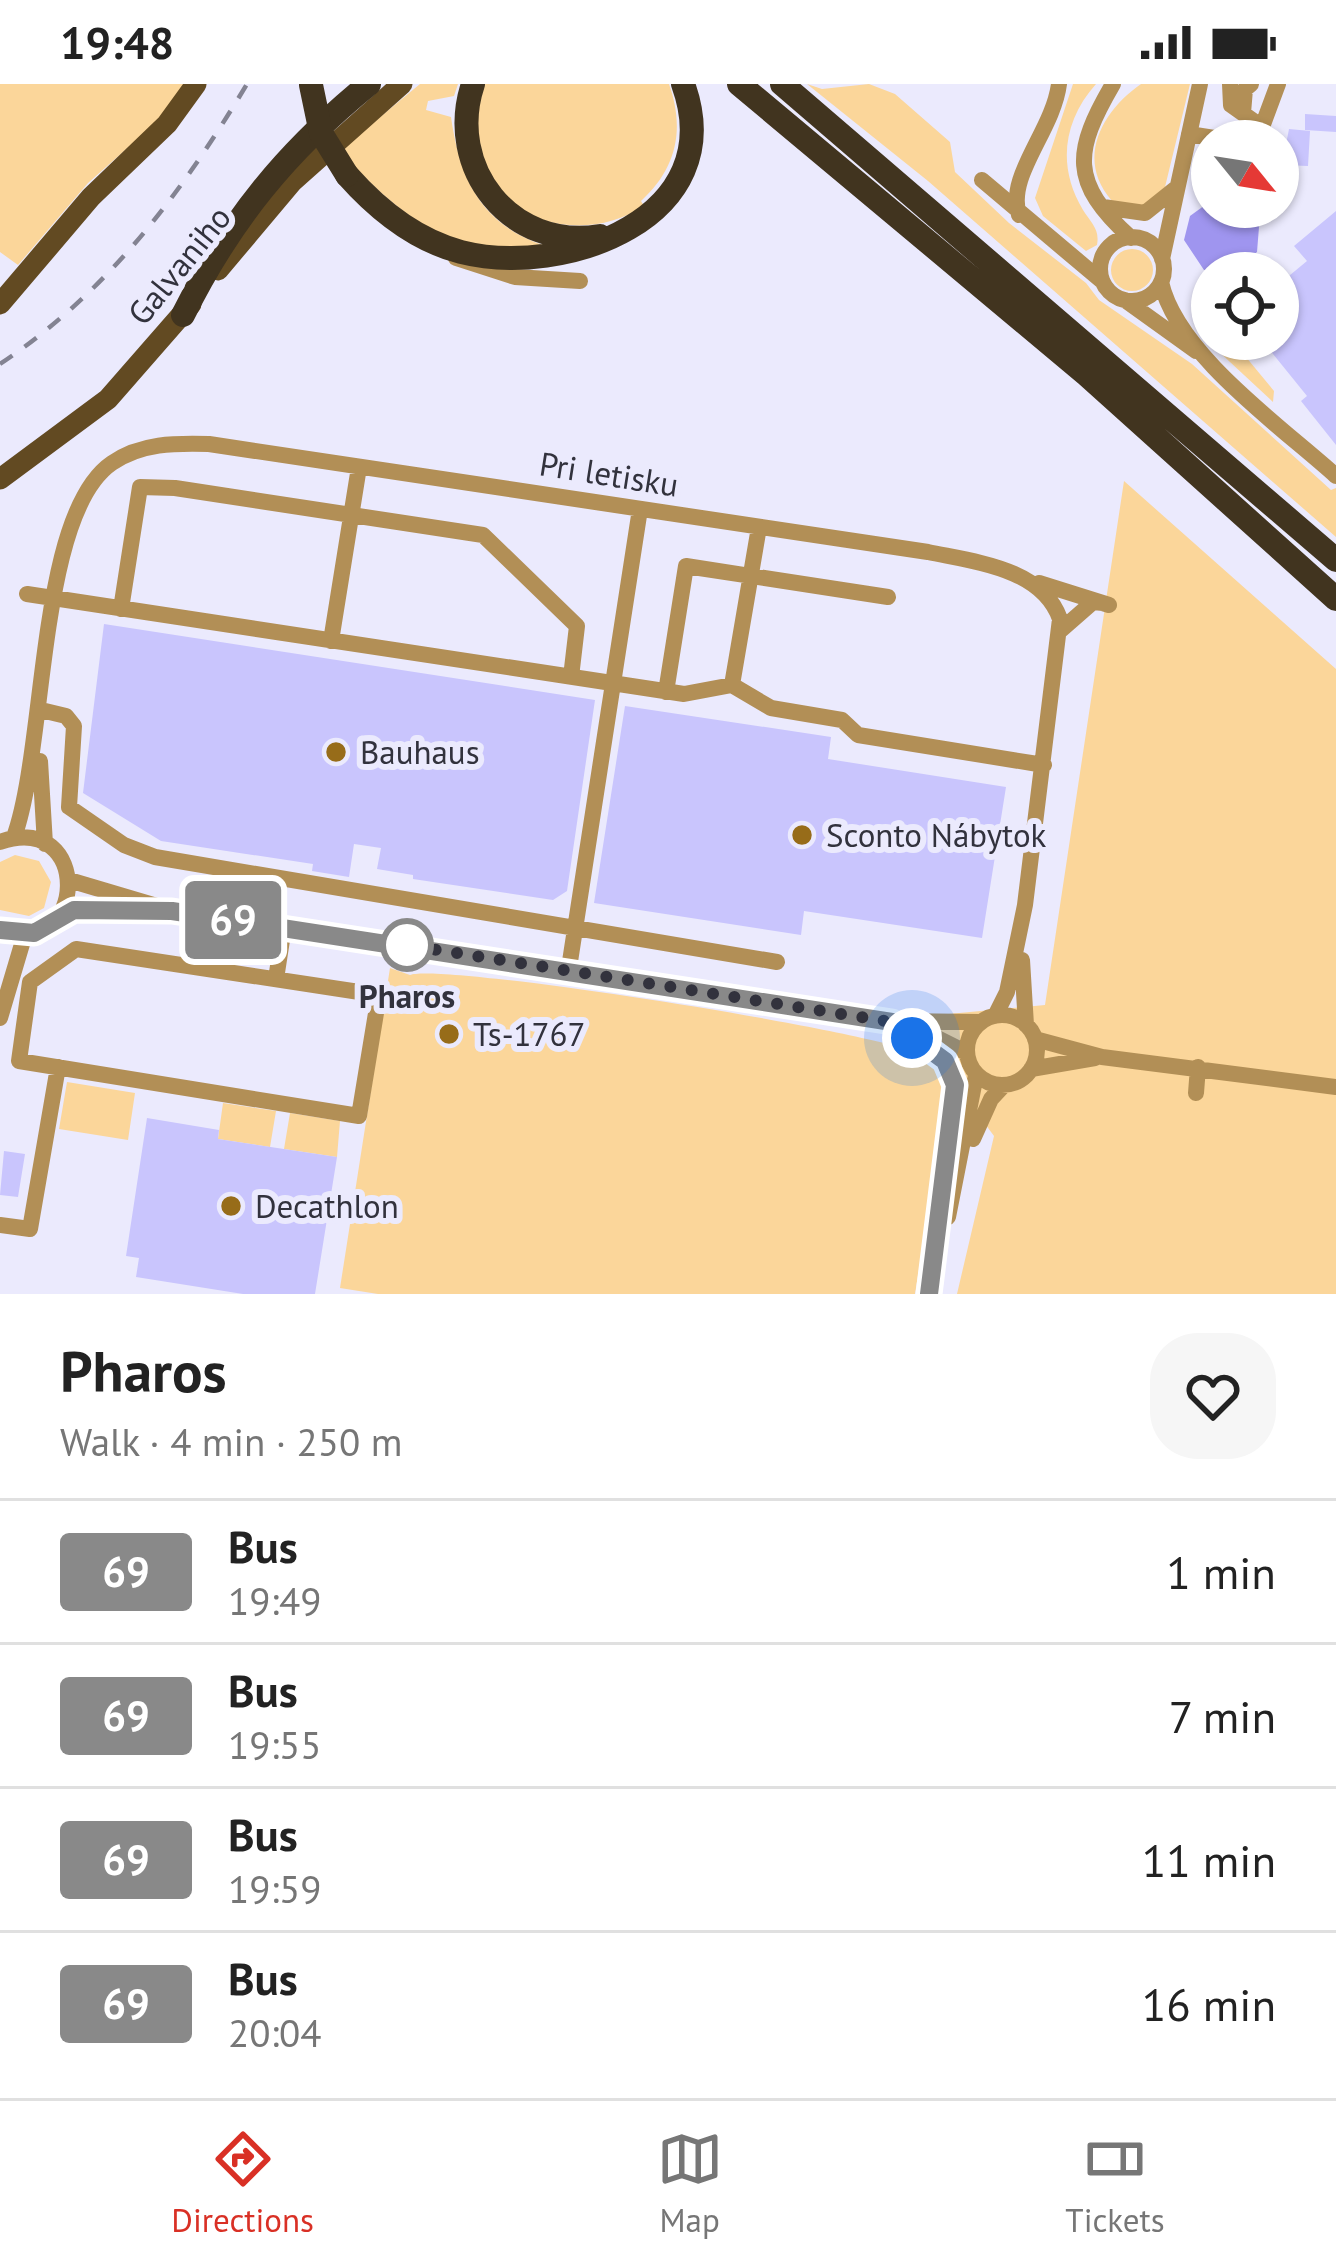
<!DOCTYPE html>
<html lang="en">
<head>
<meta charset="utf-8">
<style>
	:root { --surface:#fff; --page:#f6f6f6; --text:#222; --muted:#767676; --line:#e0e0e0; --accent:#d93025 }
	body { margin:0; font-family:"PT Sans",sans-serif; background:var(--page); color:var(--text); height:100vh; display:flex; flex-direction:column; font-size:45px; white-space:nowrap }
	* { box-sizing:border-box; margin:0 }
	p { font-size:39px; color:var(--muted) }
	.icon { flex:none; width:66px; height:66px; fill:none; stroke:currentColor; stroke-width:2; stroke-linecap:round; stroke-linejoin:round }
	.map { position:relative; height:1210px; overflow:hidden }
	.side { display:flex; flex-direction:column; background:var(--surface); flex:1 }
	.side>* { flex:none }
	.badge { padding:0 24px; border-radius:9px; font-size:42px; line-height:78px }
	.needle { width:78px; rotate:120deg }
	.tools { position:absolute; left:1191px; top:36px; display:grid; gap:24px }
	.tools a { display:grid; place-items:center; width:108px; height:108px; border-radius:50%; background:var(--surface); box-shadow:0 3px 9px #0004; font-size:60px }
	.you { position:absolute; width:60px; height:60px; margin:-30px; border:9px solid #fff; border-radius:50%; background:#1a73e8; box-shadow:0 0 0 18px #1a73e833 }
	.map>.badge { position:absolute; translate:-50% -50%; box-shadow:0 0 0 6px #fff }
	.round { display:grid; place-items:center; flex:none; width:126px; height:126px; border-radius:48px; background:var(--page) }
	.summary { display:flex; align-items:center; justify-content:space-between; height:204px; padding:0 60px }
	h1 { font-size:57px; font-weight:800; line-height:90px }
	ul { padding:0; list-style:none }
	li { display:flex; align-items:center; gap:36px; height:144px; padding:0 60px; border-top:3px solid var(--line) }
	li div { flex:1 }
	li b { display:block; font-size:45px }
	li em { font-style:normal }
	li .badge { min-width:132px; font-weight:700; text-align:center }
	.status { display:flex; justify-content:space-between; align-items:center; height:84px; padding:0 60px; background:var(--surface); direction:ltr }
	.status svg { height:33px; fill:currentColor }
	.menu { display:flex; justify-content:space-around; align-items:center; height:168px; border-top:3px solid var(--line); background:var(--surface); font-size:33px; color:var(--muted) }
	.menu a { display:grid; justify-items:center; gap:6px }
	.menu .current { color:var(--accent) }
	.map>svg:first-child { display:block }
	.green { fill:#fbd69a }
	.water { fill:#9f95ef }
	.building { fill:#c9c5fd }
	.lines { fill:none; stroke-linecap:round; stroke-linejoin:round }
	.minor { stroke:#b28f56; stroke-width:16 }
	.major { stroke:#624a22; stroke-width:21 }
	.highway { stroke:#41341f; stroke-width:24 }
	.rail { stroke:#838392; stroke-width:4.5; stroke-dasharray:15 15; stroke-linecap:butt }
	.highway-bridge { stroke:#41341f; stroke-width:24 }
	.line-casing { stroke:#fff; stroke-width:27 }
	.line { stroke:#898989; stroke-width:18 }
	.walk { stroke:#32323d; stroke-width:12; stroke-dasharray:0 21.6 }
	.poi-dot { fill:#976c19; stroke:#ebeafd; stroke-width:4.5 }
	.stop-dot { fill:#fff; stroke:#898989; stroke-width:6 }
	.labels { text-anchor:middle; stroke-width:12; stroke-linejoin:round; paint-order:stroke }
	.street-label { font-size:33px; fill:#32323d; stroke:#ebeafd }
	.poi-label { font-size:33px; fill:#32323d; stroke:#ebeafd; text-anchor:start }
	.stop-label { font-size:33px; font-weight:bold; fill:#32323d; stroke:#ebeafd }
</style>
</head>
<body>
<div class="status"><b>19:48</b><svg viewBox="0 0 49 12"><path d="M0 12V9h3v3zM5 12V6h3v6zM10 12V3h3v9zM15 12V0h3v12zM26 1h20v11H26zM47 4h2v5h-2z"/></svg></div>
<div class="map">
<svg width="1336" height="1210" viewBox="0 0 1336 1210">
	<rect width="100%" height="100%" fill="#ebeafd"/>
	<!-- green -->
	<path class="green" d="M0,0H186L159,36L88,99L18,181L0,168Z
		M420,0H458L454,12L428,17L426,26L451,33C460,95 481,140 543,161C454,181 395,126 339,67Z
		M480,0H669C685,45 677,84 641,117L644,122C588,159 504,143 479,75C475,64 477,49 477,37C477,24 475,12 480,0Z
		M807,0L822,5L869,0L895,10L950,58L955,88L1009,139L1086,199L1099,216L1192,280L1331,406L1336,404V453L928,97Z
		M1073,0H1096C1063,37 1057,83 1083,126C1091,139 1100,145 1097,161L1086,167L1043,132L1035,114Z
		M1141,0H1190L1165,103L1147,123L1112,117C1075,75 1102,27 1141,0Z
		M1111 186a21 21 0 1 1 42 0a21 21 0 1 1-42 0Z
		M1215,255H1231L1274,307L1273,318L1216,265Z
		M1124,397L1336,585V1210H957L994,1052L940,979L895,935L1045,921Z
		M15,771L39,777L51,798L44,824L29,832L0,826V778Z
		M390,884L410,891C440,878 899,950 929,974C945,987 944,1005 945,1024L915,1210H378L340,1204Z
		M67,998L135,1009L128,1056L59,1045Z
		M223,1019L276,1027L270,1063L218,1055Z
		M290,1029L340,1037L337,1073L284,1065Z"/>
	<!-- water -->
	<path class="water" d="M1212,116V123H1247L1259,143L1257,168L1230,189L1204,186L1184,156L1190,132Z"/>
	<!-- building -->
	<path class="building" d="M1305,30L1336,32V48L1305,46Z
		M1289,45L1310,47L1308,82L1282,81Z
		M1336,127V361L1301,317L1307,312L1261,255H1278V201L1307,177L1294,162Z
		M104,540L595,616L567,807L553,816L413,795V791L377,785L381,764L354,760L349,793L312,787L313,780L161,757L83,709Z
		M625,622L831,653L828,675L1006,703L982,854L804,827L801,851L594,819Z
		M147,1034L219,1046L218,1055L337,1073L315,1210H243L136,1193L139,1174L126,1172Z
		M4,1067L25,1070L18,1113L0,1111Z"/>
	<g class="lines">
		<!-- minor -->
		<path class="minor" d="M1113,0C1074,67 1069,98 1131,154
			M1230,0L1231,21L1262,43
			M1243,29L1245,5L1251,0
			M1189,50L1233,57
			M1241,57L1262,43L1278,0
			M982,96L1103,198
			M1103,123L1145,129L1175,105
			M1019,131C1006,92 1053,47 1059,0
			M1100 185a32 32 0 1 1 64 0a32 32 0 1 1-64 0Z
			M456,174L515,193L580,197
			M1162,175L1200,0
			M1161,198C1177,270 1282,343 1336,392
			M1125,216L1196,267
			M1039,499L1109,521
			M27,510L684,610L732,601L771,624L842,636L858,651L1044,681
			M121,525L140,403L175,404L483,451L577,542L571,593
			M1061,546L1093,518L1103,519
			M331,557L359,383
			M732,601L759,443
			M666,608L686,482L888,513
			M41,626L66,632L74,642L69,723L124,761L155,773L777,878
			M40,677L45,760
			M14,753C47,662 37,430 112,379C141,359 175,359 209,360L928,468C975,478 1042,484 1060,535L1025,821L1007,908L995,932
			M0,758C92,726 89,878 0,846
			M69,796L160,823
			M61,829L172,827L892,937L981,938
			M76,865L379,911L359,1032L19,977L30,898Z
			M1022,876L1026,941
			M569,884L640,425
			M276,895L284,843
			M967 966a35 35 0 1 1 70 0a35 35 0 1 1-70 0Z
			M0,934L25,850
			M892,938L945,977L955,1001L936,1177
			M921,946L967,969
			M1035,955L1102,973L1336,1003
			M1031,985L1095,974
			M1196,1009L1198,983
			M973,1055L991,1015L1004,1001
			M948,1133L976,991
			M0,1141L30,1145L58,983
			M929,1210L938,1170"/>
		<!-- major -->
		<path class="major" d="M218,186L292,98L402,0
			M0,220L91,113L167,40L196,0
			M0,395L108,315L191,220"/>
		<!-- highway -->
		<path class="highway" d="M473,0C445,84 511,167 600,152
			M739,0L1087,291L1336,515
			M782,0L1336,476
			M347,91C378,126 415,156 461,168C564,194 732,134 683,0
			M183,231C230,136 287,67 369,0"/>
		<!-- rail -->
		<path class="rail" d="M0,280C108,208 181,110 247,0"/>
		<!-- highway-bridge -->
		<path class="highway-bridge" d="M311,1L321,49L347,91"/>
	</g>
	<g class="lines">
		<defs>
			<path id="line" d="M0,846L34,849L74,826L172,827L892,938L945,977L955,1001L929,1210"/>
		</defs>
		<!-- line casing -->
		<use href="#line" class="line-casing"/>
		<!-- line -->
		<use href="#line" class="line"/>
		<!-- walk -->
		<path class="walk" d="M407,861L400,860L892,938L912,954"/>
	</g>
	<!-- markers -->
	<g class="poi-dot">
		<circle cx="336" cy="668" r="12"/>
		<circle cx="802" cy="751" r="12"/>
		<circle cx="449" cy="950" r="12"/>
		<circle cx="231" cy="1122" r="12"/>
	</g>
	<circle class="stop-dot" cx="407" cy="861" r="24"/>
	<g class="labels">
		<!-- street labels -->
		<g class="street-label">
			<text transform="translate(179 181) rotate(-51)" y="12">Galvaniho</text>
			<text transform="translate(609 390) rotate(9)" y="12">Pri letisku</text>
		</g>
		<!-- poi labels -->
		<g class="poi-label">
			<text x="360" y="680">Bauhaus</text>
			<text x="826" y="763">Sconto Nábytok</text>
			<text x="473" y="962">Ts-1767</text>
			<text x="255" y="1134">Decathlon</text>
		</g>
		<!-- stop labels -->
		<g class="stop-label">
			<text x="407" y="924">Pharos</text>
		</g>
	</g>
</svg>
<div class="tools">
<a><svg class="needle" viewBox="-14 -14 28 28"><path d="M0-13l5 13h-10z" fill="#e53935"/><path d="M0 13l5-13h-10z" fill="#767676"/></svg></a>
<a><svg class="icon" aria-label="locate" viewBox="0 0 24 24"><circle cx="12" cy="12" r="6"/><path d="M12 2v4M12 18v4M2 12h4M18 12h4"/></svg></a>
</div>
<div class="you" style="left:912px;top:954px"></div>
<b class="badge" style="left:233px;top:836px;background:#898989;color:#fff">69</b>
</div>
<section class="side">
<div class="summary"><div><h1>Pharos</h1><p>Walk · 4 min · 250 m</p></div><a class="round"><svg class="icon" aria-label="heart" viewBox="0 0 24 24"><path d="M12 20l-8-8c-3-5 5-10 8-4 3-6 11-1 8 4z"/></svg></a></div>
<ul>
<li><span class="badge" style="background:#898989;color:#fff">69</span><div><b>Bus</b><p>19:49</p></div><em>1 min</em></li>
<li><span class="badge" style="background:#898989;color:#fff">69</span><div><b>Bus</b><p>19:55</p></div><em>7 min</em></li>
<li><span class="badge" style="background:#898989;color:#fff">69</span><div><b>Bus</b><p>19:59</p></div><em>11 min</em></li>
<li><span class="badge" style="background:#898989;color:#fff">69</span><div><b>Bus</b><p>20:04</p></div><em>16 min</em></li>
</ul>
</section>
<nav class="menu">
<a class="current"><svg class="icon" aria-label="directions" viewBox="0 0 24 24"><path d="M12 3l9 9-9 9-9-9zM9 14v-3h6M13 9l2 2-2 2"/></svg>Directions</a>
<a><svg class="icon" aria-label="map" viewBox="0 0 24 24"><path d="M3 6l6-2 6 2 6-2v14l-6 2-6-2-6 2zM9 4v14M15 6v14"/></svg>Map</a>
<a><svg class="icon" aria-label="tickets" viewBox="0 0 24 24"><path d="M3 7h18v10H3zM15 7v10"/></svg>Tickets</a>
</nav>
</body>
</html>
